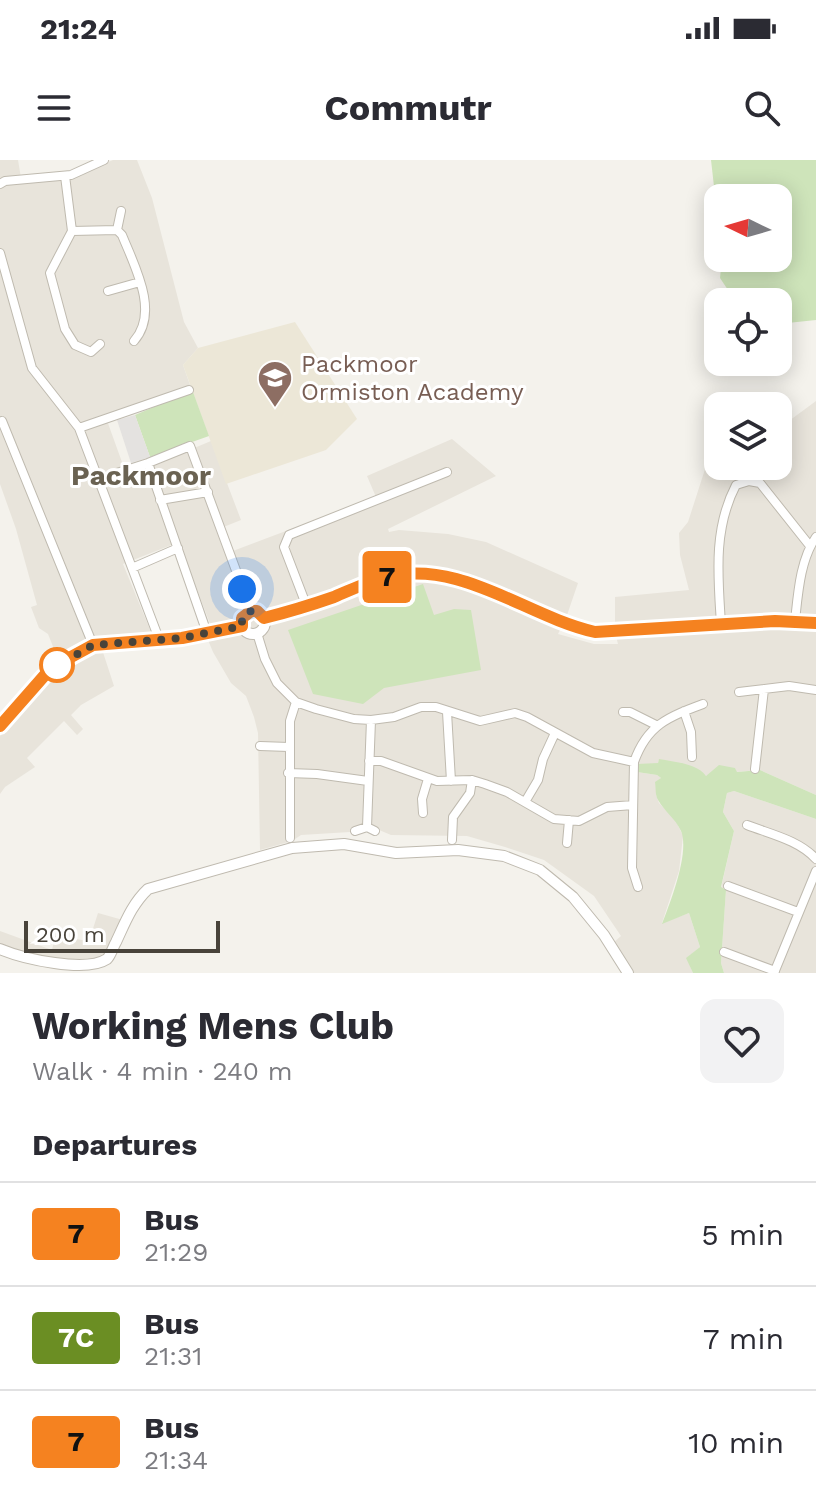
<!DOCTYPE html>
<html lang="en">
<head>
<meta charset="utf-8">
<style>
	:root { --surface:#fff; --page:#f2f2f3; --text:#2b2b33; --muted:#7c7c81; --line:#e1e1e2 }
	body { margin:0; font-family:"Work Sans",sans-serif; background:var(--page); color:var(--text); height:100vh; display:flex; flex-direction:column; font-size:30px; white-space:nowrap }
	* { box-sizing:border-box; margin:0 }
	p { font-size:26px; color:var(--muted) }
	.icon { flex:none; width:44px; height:44px; fill:none; stroke:currentColor; stroke-width:2; stroke-linecap:round; stroke-linejoin:round }
	.map { position:relative; height:813px; overflow:hidden }
	.panel { display:flex; flex-direction:column; background:var(--surface); flex:1 }
	.panel>* { flex:none }
	.badge { padding:0 16px; border-radius:6px; font-size:28px; line-height:52px }
	.needle { width:52px; rotate:275deg }
	.controls { position:absolute; left:704px; top:24px; display:grid; gap:16px }
	.controls a { display:grid; place-items:center; width:88px; height:88px; border-radius:16px; background:var(--surface); box-shadow:0 4px 20px #0003; font-size:40px }
	.scale { position:absolute; left:24px; bottom:20px; width:196px; box-sizing:border-box; padding-left:8px; border:4px solid #48433a; border-top:0; font-size:22px; line-height:28px; white-space:nowrap; color:#48433a; -webkit-text-stroke:6px #fff; paint-order:stroke }
	.you { position:absolute; width:40px; height:40px; margin:-20px; border:6px solid #fff; border-radius:50%; background:#1a73e8; box-shadow:0 0 0 12px #1a73e833 }
	.map>.badge { position:absolute; translate:-50% -50%; box-shadow:0 0 0 4px #fff }
	h2 { padding:0 32px; font-size:30px; line-height:72px }
	.round { display:grid; place-items:center; flex:none; width:84px; height:84px; border-radius:16px; background:var(--page) }
	.overview { display:flex; align-items:center; justify-content:space-between; height:136px; padding:0 32px }
	h1 { font-size:38px; font-weight:700; line-height:60px }
	ul { padding:0; list-style:none }
	li { display:flex; align-items:center; gap:24px; height:104px; padding:0 32px; border-top:2px solid var(--line) }
	li div { flex:1 }
	li b { display:block; font-size:30px }
	li em { font-style:normal }
	li .badge { min-width:88px; font-weight:700; text-align:center }
	.status { display:flex; justify-content:space-between; align-items:center; height:56px; padding:0 40px; background:var(--surface); direction:ltr }
	.status svg { height:22px; fill:currentColor }
	header { display:flex; justify-content:space-between; align-items:center; height:104px; padding:0 32px; background:var(--surface); font-size:36px; font-weight:700 }
	.map>svg:first-child { display:block }
	.residential { fill:#e8e4db }
	.education { fill:#ece7d7 }
	.green { fill:#cee4ba }
	.parking { fill:#e4e2e0 }
	.lines { fill:none; stroke-linecap:round; stroke-linejoin:round }
	.minor-casing { stroke:#bfbaaf; stroke-width:10 }
	.tertiary-casing { stroke:#bfbaaf; stroke-width:12 }
	.minor { stroke:#fff; stroke-width:8 }
	.tertiary { stroke:#fff; stroke-width:10 }
	.line-casing { stroke:#fff; stroke-width:18 }
	.line { stroke:#f58220; stroke-width:12 }
	.walk { stroke:#48433a; stroke-width:8; stroke-dasharray:0 14.4 }
	.stop-dot { fill:#fff; stroke:#f58220; stroke-width:4 }
	.labels { text-anchor:middle; stroke-width:6; stroke-linejoin:round; paint-order:stroke }
	.education-label { font-size:24px; fill:#785e54; stroke:#fff; text-anchor:start }
	.quarter-label { font-size:28px; font-weight:bold; fill:#6a6252; stroke:#fff }
</style>
</head>
<body>
<div class="status"><b>21:24</b><svg viewBox="0 0 49 12"><path d="M0 12V9h3v3zM5 12V6h3v6zM10 12V3h3v9zM15 12V0h3v12zM26 1h20v11H26zM47 4h2v5h-2z"/></svg></div>
<header><svg class="icon" aria-label="menu" viewBox="0 0 24 24"><path d="M4 6h16M4 12h16M4 18h16"/></svg>Commutr<svg class="icon" aria-label="search" viewBox="0 0 24 24"><circle cx="10" cy="10" r="6"/><path d="M15 15l6 6"/></svg></header>
<div class="map">
<svg width="816" height="813" viewBox="0 0 816 813">
	<rect width="100%" height="100%" fill="#f4f2ec"/>
	<!-- residential -->
	<path class="residential" d="M0,0H18L22,24L69,19L113,0H137L152,38L184,162L198,188L183,205L190,225L105,255L127,316L211,281L241,360L216,370L225,394L376,337L367,316L452,279L496,316L388,369L389,372L399,370L448,374L486,382L578,423L566,458L558,474L594,484H618L615,472V437L689,430L680,395L679,373L688,362L707,303L718,296V306H778V269L816,241V635L760,610L736,612L735,608H725L706,616L659,600L658,603L637,612L657,615L661,618L656,625V635L659,643L675,659L683,676L679,711L662,763L689,753L700,787L687,798L693,813H632L613,783L621,776L594,736L544,700L505,687L467,676L391,675L372,667L350,672L301,675L292,681L260,690L258,573L254,557L246,536L231,523L213,492L208,480L215,477L179,382L123,404L151,472L98,477L114,526L81,545L71,555L83,569L77,575L64,561L27,598L35,607L5,627L0,634V576L62,509L48,474L39,468L31,447L37,445L16,369L0,324Z
		M734,631L816,659V813H724L721,803L726,730L721,728L734,671L723,652L727,633Z
		M98,753L123,760L103,798L77,805L0,786V771L52,790L55,776L89,781Z"/>
	<!-- education -->
	<path class="education" d="M295,162L357,259L326,290L226,324L183,205L198,188Z"/>
	<!-- green -->
	<path class="green" d="M711,0H816V160L778,164V142H736L720,118L722,98H778V38H718V62Z
		M189,232H193L209,276L150,297L135,255Z
		M423,424L434,455L454,449L471,450L481,510L384,528L363,544L313,534L288,470Z
		M659,599C674,602 697,603 706,616L719,605L735,608L737,612L760,610L816,635V659L734,631L727,633L723,652L734,671L721,727L726,730L721,803L724,813H693L686,798L700,787L689,753L662,764C670,743 690,693 681,671C675,658 665,652 658,640C655,635 656,628 655,622L661,618L657,615L637,612V604L658,603Z"/>
	<!-- parking -->
	<path class="parking" d="M135,255L150,297L131,303L117,260Z"/>
	<g class="lines">
		<defs>
			<path id="minor" d="M65,16L72,71L50,113L65,169L75,185L91,192L100,184
				M0,24L5,21L71,15L104,0
				M117,70L121,51
				M72,71L117,70L122,75C134,105 160,152 134,181
				M0,93L32,208L79,268L159,479
				M108,131L140,122
				M2,261L93,485
				M79,268L189,230
				M148,303L207,473
				M98,319L148,303L190,286L251,451
				M160,340L208,332
				M132,408L178,388
				M307,447L284,387L289,375L447,312
				M795,461C798,434 800,400 816,377
				M721,464C718,416 713,369 736,325L749,321L760,323L810,386
				M257,473L265,499L277,523L296,542L316,549L354,559L371,560L394,557L421,547H436L480,561L515,553L527,557L593,593L634,602
				M739,532L789,526L816,530
				M684,551L691,572L692,597
				M447,552L451,621
				M623,552H630L656,565
				M260,586L289,587
				M369,601H381L437,621L472,620L485,624L507,632L554,659L579,661L607,647L633,645
				M755,609L764,529
				M288,613L317,614L368,621
				M525,642L538,620L543,599L555,573
				M423,653L422,639L428,619
				M747,665C770,674 799,680 816,699
				M367,667L371,560
				M355,671L367,667L375,671
				M290,678V561L296,542
				M452,680L453,657L470,633L472,620
				M567,683L569,660
				M728,726L798,752
				M638,727L632,708L634,602C647,565 668,557 703,544
				M724,792L775,811
				M774,813L816,711"/>
			<path id="tertiary" d="M241 462a12 12 0 1 1 24 0a12 12 0 1 1-24 0Z
				M264,458C288,452 311,445 334,437C351,430 369,421 386,417C462,399 525,455 595,472L775,461L816,463
				M0,566L44,516L71,497L93,485L182,478L242,466
				M0,789C24,799 86,813 107,799C111,795 113,787 116,782C125,763 132,744 148,729L292,688L344,684L396,693L458,690L504,696L540,710L573,737L604,775L628,813"/>
		</defs>
		<!-- minor casing -->
		<use href="#minor" class="minor-casing"/>
		<!-- tertiary casing -->
		<use href="#tertiary" class="tertiary-casing"/>
		<!-- minor -->
		<use href="#minor" class="minor"/>
		<!-- tertiary -->
		<use href="#tertiary" class="tertiary"/>
	</g>
	<g class="lines">
		<defs>
			<path id="line" d="M0,566L44,516L71,497L93,485L182,478L242,466V458L251,451H257L264,458C288,452 311,445 334,437C351,430 369,421 386,417C462,399 525,456 595,472L775,461L816,463"/>
		</defs>
		<!-- line casing -->
		<use href="#line" class="line-casing"/>
		<!-- line -->
		<use href="#line" class="line"/>
		<!-- walk -->
		<path class="walk" d="M57,505L55,507L93,485L182,478L242,466V458L251,451L242,429"/>
	</g>
	<!-- icons -->
	<defs>
		<symbol id="school-pin" viewBox="-11 -11 22 30"><path d="M0 17L-7.5 6A9.5 9.5 0 1 1 7.5 6Z" fill="#8d6e63" stroke="#fff"/><path d="M0-5L7-2L0 1L-7-2ZM-4 1L0 2.5L4 1V4Q0 6-4 4Z" fill="#fff"/></symbol>
	</defs>
	<g fill-rule="evenodd">
		<use href="#school-pin" x="255" y="198" width="40" height="54"/>
	</g>
	<!-- markers -->
	<circle class="stop-dot" cx="57" cy="505" r="16"/>
	<g class="labels">
		<!-- education labels -->
		<g class="education-label">
			<text x="301" y="212">Packmoor<tspan x="301" dy="28">Ormiston Academy</tspan></text>
		</g>
		<!-- quarter labels -->
		<g class="quarter-label">
			<text x="141" y="325">Packmoor</text>
		</g>
	</g>
</svg>
<div class="controls">
<a><svg class="needle" viewBox="-14 -14 28 28"><path d="M0-13l5 13h-10z" fill="#e53935"/><path d="M0 13l5-13h-10z" fill="#7c7c81"/></svg></a>
<a><svg class="icon" aria-label="locate" viewBox="0 0 24 24"><circle cx="12" cy="12" r="6"/><path d="M12 2v4M12 18v4M2 12h4M18 12h4"/></svg></a>
<a><svg class="icon" aria-label="layers" viewBox="0 0 24 24"><path d="M12 4l9 5-9 5-9-5zM3 14l9 5 9-5"/></svg></a>
</div>
<div class="scale">200 m</div>
<div class="you" style="left:242px;top:429px"></div>
<b class="badge" style="left:387px;top:417px;background:#f58220;color:#111">7</b>
</div>
<section class="panel">
<div class="overview"><div><h1>Working Mens Club</h1><p>Walk · 4 min · 240 m</p></div><a class="round"><svg class="icon" aria-label="heart" viewBox="0 0 24 24"><path d="M12 20l-8-8c-3-5 5-10 8-4 3-6 11-1 8 4z"/></svg></a></div>
<h2>Departures</h2>
<ul>
<li><span class="badge" style="background:#f58220;color:#111">7</span><div><b>Bus</b><p>21:29</p></div><em>5 min</em></li>
<li><span class="badge" style="background:#6b8e23;color:#fff">7C</span><div><b>Bus</b><p>21:31</p></div><em>7 min</em></li>
<li><span class="badge" style="background:#f58220;color:#111">7</span><div><b>Bus</b><p>21:34</p></div><em>10 min</em></li>
</ul>
</section>
</body>
</html>
